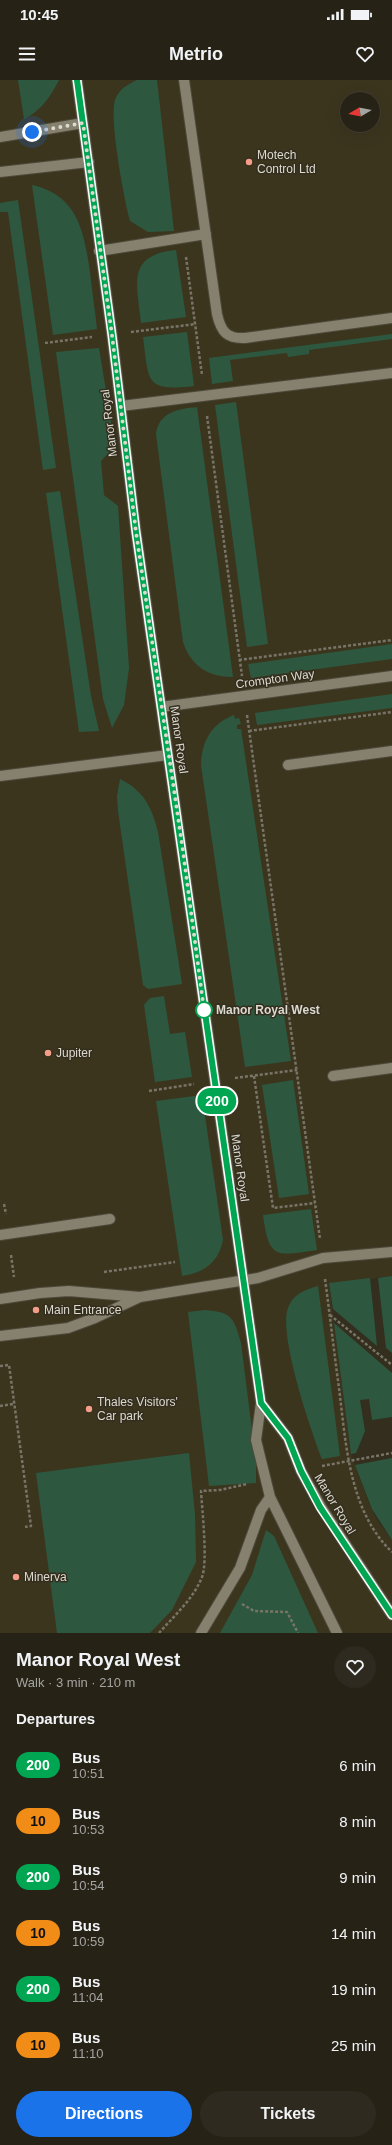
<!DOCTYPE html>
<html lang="en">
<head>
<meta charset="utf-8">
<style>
	:root { --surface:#262216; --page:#2e2a1f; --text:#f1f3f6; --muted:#a4a4a1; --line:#423f35; --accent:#1a73e8 }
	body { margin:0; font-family:Arial,sans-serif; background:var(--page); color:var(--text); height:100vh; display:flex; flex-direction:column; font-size:15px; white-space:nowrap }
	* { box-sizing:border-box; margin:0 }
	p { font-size:13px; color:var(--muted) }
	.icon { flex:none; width:22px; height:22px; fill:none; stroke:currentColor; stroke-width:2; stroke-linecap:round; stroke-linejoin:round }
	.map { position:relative; height:1553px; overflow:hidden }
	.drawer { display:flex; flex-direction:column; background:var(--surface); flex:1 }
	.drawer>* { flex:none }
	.badge { padding:0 8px; border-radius:13px; font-size:14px; line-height:26px }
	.needle { width:26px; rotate:260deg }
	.controls { position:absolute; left:340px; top:12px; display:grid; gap:8px }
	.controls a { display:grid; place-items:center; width:40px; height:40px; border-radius:50%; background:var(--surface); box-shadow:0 4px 16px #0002,0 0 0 1px var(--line); font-size:20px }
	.you { position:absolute; width:20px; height:20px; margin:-10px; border:3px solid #fff; border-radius:50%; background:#1a73e8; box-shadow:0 0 0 6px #1a73e833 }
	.map>.badge { position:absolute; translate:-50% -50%; box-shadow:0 0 0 2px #fff }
	h2 { padding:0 16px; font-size:15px; line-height:36px }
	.round { display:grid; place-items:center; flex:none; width:42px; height:42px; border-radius:21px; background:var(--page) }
	.head { display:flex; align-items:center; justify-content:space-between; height:68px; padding:0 16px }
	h1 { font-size:19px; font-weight:800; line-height:30px }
	.primary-button { display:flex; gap:8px; margin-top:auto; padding:8px 16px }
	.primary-button a { flex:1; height:46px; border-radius:24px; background:var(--accent); color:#fff; font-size:16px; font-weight:800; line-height:46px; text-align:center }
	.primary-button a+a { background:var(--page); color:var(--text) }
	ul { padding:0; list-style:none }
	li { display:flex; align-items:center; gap:12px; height:56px; padding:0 16px }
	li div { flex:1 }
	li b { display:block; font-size:15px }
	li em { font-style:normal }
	li .badge { min-width:44px; font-weight:700; text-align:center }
	.status { display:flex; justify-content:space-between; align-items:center; height:28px; padding:0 20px; background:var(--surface); direction:ltr }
	.status svg { height:11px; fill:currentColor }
	header { display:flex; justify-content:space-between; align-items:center; height:52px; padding:0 16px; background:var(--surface); font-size:18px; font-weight:800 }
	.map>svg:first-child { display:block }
	.built { fill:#3c351e; fill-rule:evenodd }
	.green { fill:#2d583f }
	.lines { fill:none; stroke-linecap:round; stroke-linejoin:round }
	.minor-casing { stroke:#4d493b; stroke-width:12 }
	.path { stroke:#787467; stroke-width:2.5; stroke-dasharray:3 2; stroke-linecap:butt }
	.minor { stroke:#86806e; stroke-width:10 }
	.line-casing { stroke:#fff; stroke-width:9 }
	.line { stroke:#00a651; stroke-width:6 }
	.walk { stroke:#dcd9cf; stroke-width:4; stroke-dasharray:0 7.2 }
	.poi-dot { fill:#f49e87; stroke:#332e1e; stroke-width:1.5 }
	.stop-dot { fill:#fff; stroke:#00a651; stroke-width:2 }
	.labels { text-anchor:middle; stroke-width:3; stroke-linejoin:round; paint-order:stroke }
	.poi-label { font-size:12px; fill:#dcd9cf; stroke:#332e1e; text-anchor:start }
	.street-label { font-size:12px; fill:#dcd9cf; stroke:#332e1e }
	.stop-label { font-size:12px; font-weight:bold; fill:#dcd9cf; stroke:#332e1e; text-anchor:start }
</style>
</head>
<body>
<div class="status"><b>10:45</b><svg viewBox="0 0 49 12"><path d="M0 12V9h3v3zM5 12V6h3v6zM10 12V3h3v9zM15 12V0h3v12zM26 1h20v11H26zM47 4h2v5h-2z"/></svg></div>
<header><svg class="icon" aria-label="menu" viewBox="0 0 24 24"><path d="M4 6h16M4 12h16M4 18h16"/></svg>Metrio<svg class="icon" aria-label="heart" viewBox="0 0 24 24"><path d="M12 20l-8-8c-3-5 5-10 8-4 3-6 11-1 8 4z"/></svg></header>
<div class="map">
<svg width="392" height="1553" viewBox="0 0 392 1553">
	<rect width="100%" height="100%" fill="#332e1e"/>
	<!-- built -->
	<path class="built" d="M0,0H392V1196L329,1204L351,1374L369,1423L377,1440L392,1460V1553H0ZM347,19H373V45H347Z"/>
	<!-- green -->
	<path class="green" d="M18,0H59C50,17 42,30 24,39Z
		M137,0H157L174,151L148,152L130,141C124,119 109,39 115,20C119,9 127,5 137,0Z
		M32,105C78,115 84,152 90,192C92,211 95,230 97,249L53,255Z
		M18,120L56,388L43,390L8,132H0V123Z
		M176,170L186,237L141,243C137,204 126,175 176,170Z
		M187,252L194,306C144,312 149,301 143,257Z
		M392,254V259L309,270V274L288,277L287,273L230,280L233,301L212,304L209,278Z
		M99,268L115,366L101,381L104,415L118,426L129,588L124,625L112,648L103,619L56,272Z
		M236,322L268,564L247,567L215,325Z
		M197,327L233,597C208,597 191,586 183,562L156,354C159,332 178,329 197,327Z
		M60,411L91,616L99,651L79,652L46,413Z
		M392,564V579L251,598L248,584Z
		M392,614V628L257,645L255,633Z
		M234,635L235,639L239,638L241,644L237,645V649H241L291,981L245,987L201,685C202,661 211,644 234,635Z
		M120,699C143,710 152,727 158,752L182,904L148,909L143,905L118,731L117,716Z
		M164,916L170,954L185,952L192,997L155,1002L144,925L150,918Z
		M293,1000L309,1114L279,1118L262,1005Z
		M202,1015L223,1160C219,1182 204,1193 182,1196L156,1021Z
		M311,1129L317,1170C276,1176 269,1180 263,1135Z
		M392,1196V1273L386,1268L378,1198Z
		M370,1198L377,1266L333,1229L329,1203Z
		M318,1206L340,1376L322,1379C311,1351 278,1254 288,1228C293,1214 304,1210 318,1206Z
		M205,1230C232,1232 234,1238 241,1263L256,1382V1403L209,1406L188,1232Z
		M334,1243L392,1293V1337L372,1340L369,1319L360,1320L365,1351L356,1373L351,1374Z
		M189,1373L195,1435L196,1482L172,1530L150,1553H57L36,1393Z
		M392,1378V1460L372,1429L355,1385Z
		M266,1450L274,1456L318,1553H220L252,1495Z"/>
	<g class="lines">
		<defs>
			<path id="minor" d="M77,0L112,255L136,452L261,1323L256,1360L270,1417L337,1553
				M184,0L217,234C221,252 227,259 245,258L392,238
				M0,57L83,43
				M0,92L89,82
				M99,171L206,154
				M121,326L392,293
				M161,627L392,596
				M288,685L392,671
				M0,696L168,675
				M333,996L392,988
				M0,1155L110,1139
				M0,1219L40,1213L69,1211L140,1217L258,1198L323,1178L392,1172
				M0,1256L68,1248L95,1238L140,1217
				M261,1323L288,1358L301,1391L321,1427L392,1535
				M201,1553L240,1488L261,1430L270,1417"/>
		</defs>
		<!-- minor casing -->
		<use href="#minor" class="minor-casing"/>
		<!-- path -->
		<path class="path" d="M186,177L202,295
			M131,252L196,244
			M45,263L92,257
			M207,336L242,596
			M239,580L392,560
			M247,635L320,1159
			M249,651L392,632
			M254,996L273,1128L315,1123
			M235,998L297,990
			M149,1011L194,1004
			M4,1124L6,1134
			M11,1175L14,1197
			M104,1192L175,1182
			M325,1199C330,1236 334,1272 339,1308C346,1364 349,1431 392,1472
			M330,1235L392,1285
			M0,1286L9,1285L31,1446L25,1447
			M0,1326L13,1324
			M322,1386L392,1373
			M242,1524L254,1531L287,1532L298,1553
			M159,1553C174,1536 194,1518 202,1497C208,1482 202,1429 201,1411L220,1410L247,1404"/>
		<!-- minor -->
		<use href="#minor" class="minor"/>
	</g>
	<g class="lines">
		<defs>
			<path id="line" d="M77,0L112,255L136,452L261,1323L288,1358L301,1391L320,1427L392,1535"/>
		</defs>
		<!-- line casing -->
		<use href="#line" class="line-casing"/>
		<!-- line -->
		<use href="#line" class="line"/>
		<!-- walk -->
		<path class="walk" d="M32,52L83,43L112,255L136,452L183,771L204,930"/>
	</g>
	<!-- markers -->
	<g class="poi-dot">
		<circle cx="249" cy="82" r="4"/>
		<circle cx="48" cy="973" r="4"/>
		<circle cx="36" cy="1230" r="4"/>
		<circle cx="89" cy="1329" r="4"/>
		<circle cx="16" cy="1497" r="4"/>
	</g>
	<circle class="stop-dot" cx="204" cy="930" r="8"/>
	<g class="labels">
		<!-- poi labels -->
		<g class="poi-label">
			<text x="257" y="79">Motech<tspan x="257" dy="14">Control Ltd</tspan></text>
			<text x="56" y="977">Jupiter</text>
			<text x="44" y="1234">Main Entrance</text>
			<text x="97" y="1326">Thales Visitors'<tspan x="97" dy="14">Car park</tspan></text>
			<text x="24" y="1501">Minerva</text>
		</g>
		<!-- street labels -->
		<g class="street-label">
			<text transform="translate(109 343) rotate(-97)" y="4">Manor Royal</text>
			<text transform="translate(275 599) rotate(-8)" y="4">Crompton Way</text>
			<text transform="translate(179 660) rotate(82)" y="4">Manor Royal</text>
			<text transform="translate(240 1088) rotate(82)" y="4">Manor Royal</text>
			<text transform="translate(335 1424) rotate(59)" y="4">Manor Royal</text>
		</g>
		<!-- stop labels -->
		<g class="stop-label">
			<text x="216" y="934">Manor Royal West</text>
		</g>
	</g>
</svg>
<div class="controls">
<a><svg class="needle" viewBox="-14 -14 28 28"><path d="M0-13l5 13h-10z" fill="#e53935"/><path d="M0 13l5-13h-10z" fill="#a4a4a1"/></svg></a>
</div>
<div class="you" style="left:32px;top:52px"></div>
<b class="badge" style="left:217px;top:1021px;background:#00a651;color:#fff">200</b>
</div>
<section class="drawer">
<div class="head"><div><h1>Manor Royal West</h1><p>Walk · 3 min · 210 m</p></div><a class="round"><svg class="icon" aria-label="heart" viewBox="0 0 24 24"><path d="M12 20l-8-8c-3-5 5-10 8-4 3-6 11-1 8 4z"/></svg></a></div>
<h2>Departures</h2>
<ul>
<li><span class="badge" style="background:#00a651;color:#fff">200</span><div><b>Bus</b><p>10:51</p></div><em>6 min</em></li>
<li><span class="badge" style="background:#f18d16;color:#111">10</span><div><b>Bus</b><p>10:53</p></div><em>8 min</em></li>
<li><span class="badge" style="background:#00a651;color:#fff">200</span><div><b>Bus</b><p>10:54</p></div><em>9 min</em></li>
<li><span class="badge" style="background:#f18d16;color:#111">10</span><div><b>Bus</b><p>10:59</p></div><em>14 min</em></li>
<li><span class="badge" style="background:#00a651;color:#fff">200</span><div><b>Bus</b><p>11:04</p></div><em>19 min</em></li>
<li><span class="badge" style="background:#f18d16;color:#111">10</span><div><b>Bus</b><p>11:10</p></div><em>25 min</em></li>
</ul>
<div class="primary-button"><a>Directions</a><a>Tickets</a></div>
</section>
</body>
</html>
